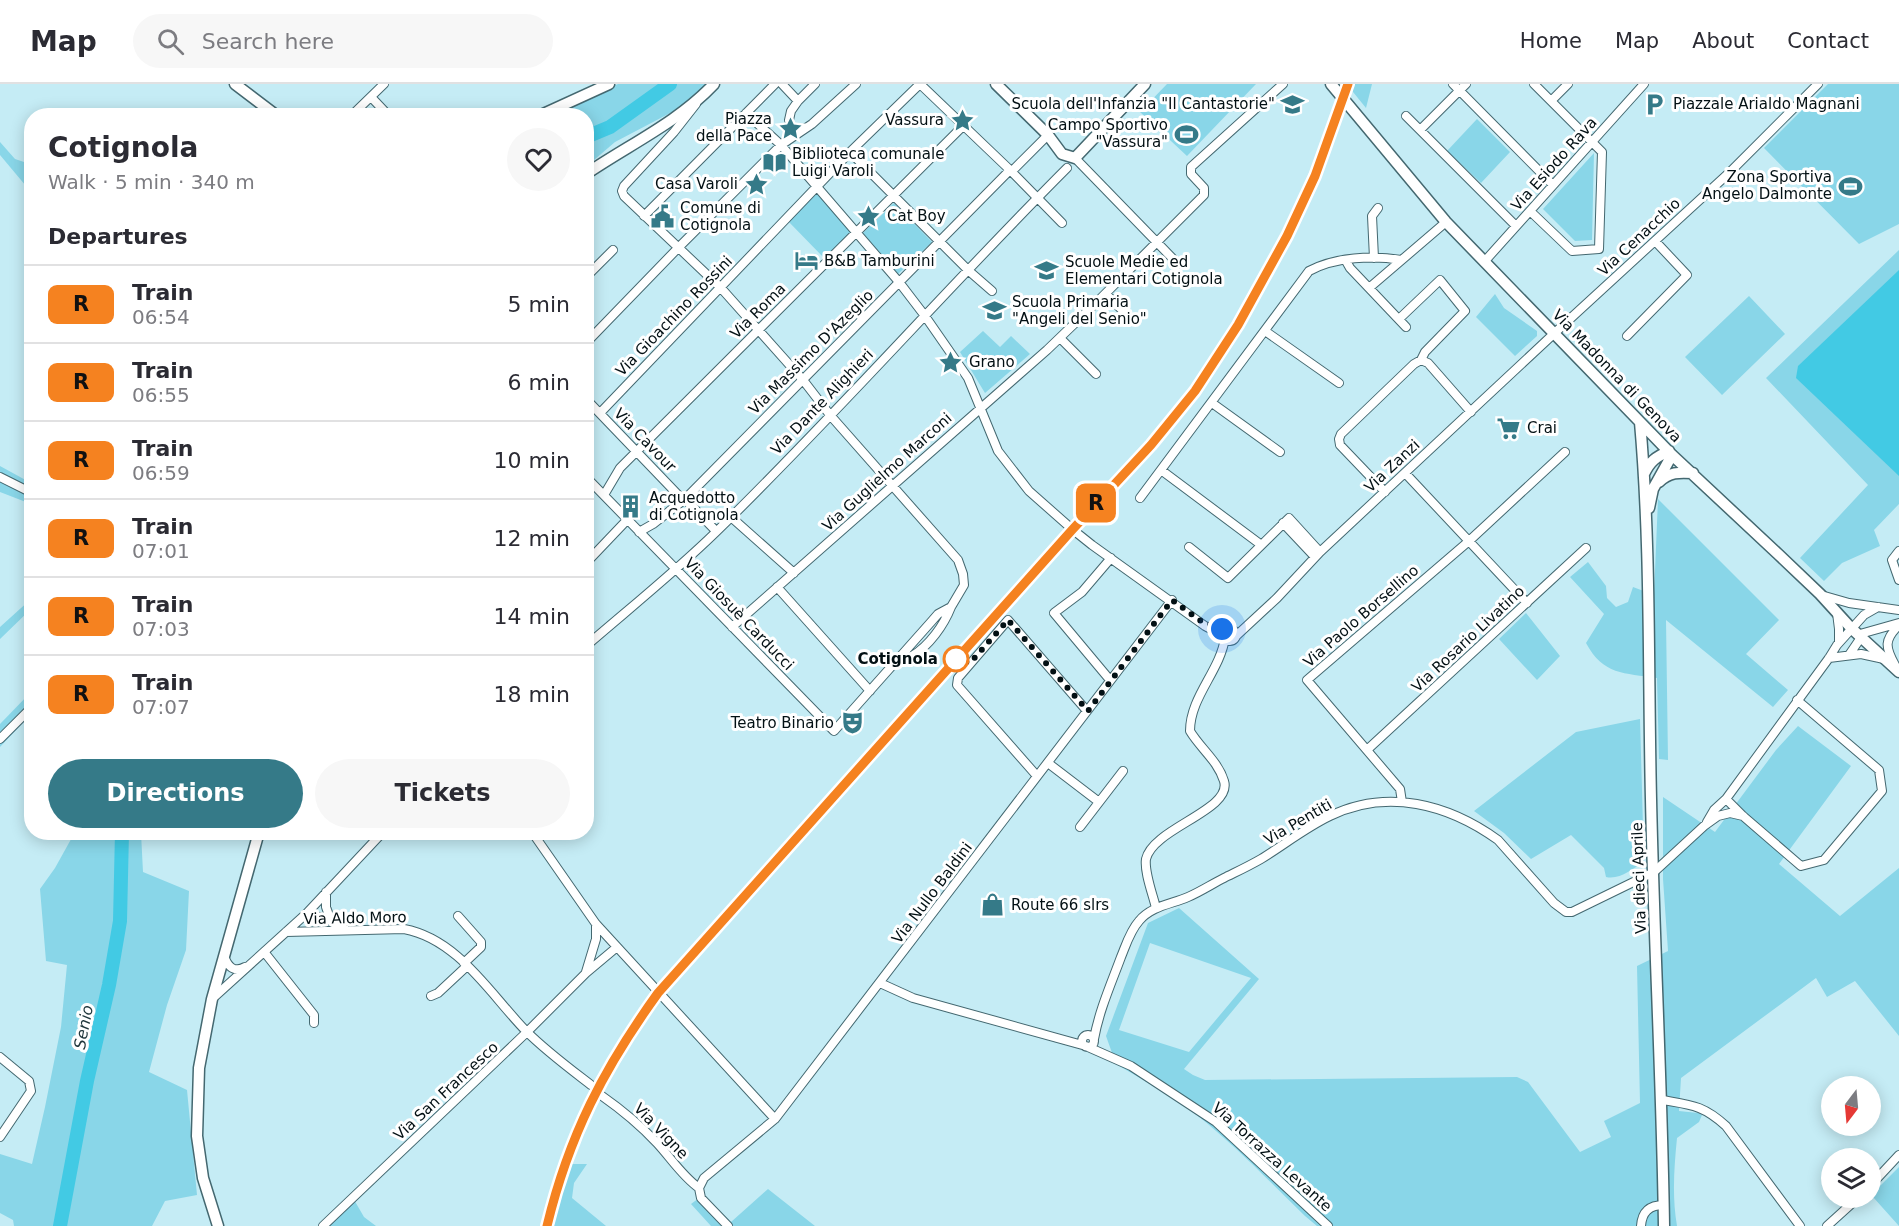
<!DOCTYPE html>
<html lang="en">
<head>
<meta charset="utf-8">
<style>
	:root { --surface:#fff; --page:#f7f7f7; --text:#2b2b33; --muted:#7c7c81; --line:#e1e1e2; --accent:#357a88 }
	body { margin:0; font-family:"DejaVu Sans",sans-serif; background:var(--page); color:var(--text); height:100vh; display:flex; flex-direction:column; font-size:22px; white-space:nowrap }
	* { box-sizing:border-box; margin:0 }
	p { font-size:20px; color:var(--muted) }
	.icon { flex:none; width:33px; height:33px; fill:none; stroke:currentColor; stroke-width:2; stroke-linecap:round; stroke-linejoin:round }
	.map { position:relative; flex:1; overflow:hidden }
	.sheet { position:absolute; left:24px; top:24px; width:570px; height:732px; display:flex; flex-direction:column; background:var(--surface); border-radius:24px; box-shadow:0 3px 15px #0003 }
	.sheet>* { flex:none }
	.badge { padding:0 12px; border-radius:9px; font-size:21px; line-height:39px }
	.needle { width:39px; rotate:196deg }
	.controls { position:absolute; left:1821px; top:992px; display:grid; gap:12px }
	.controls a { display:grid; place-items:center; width:60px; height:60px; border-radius:50%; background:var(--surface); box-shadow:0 3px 15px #0003; font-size:30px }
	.you { position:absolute; width:30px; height:30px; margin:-15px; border:4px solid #fff; border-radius:50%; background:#1a73e8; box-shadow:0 0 0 9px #1a73e833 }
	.map>.badge { position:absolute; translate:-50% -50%; box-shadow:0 0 0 3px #fff }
	h2 { padding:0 24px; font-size:22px; line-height:54px }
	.round { display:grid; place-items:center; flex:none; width:63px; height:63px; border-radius:32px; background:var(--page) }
	.headline { display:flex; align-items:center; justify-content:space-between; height:102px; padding:0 24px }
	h1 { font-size:28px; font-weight:700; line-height:45px }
	.primary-button { display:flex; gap:12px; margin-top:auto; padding:12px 24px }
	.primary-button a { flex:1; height:69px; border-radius:36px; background:var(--accent); color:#fff; font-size:24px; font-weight:700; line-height:69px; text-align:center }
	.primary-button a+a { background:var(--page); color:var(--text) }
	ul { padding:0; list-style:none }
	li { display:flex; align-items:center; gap:18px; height:78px; padding:0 24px; border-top:2px solid var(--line) }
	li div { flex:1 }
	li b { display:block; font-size:22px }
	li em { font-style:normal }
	li .badge { min-width:66px; font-weight:700; text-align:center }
	header { display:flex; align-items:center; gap:36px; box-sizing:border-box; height:84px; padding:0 30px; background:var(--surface); border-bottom:2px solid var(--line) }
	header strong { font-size:28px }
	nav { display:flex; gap:33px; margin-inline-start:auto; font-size:21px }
	.search { width:420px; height:54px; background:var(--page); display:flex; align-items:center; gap:15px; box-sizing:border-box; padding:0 21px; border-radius:33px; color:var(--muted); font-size:22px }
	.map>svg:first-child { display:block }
	.green { fill:#89d6e8; fill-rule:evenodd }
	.water { fill:#42cae4 }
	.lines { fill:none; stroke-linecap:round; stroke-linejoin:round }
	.river { stroke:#42cae4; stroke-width:14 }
	.street-casing { stroke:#446870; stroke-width:10 }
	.secondary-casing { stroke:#446870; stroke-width:13 }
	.street { stroke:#fff; stroke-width:8 }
	.secondary { stroke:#fff; stroke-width:10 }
	.rail-casing { stroke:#1a2a2f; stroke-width:4.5 }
	.rail { stroke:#fff; stroke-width:2; stroke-dasharray:7; stroke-linecap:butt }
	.line-casing { stroke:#fff; stroke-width:14 }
	.line { stroke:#f58220; stroke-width:9 }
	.walk { stroke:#031014; stroke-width:6; stroke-dasharray:0 10.8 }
	.stop-dot { fill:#fff; stroke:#f58220; stroke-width:3 }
	.labels { text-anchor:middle; stroke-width:6; stroke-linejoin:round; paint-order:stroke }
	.poi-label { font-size:15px; fill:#031014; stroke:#fff; text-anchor:start }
	.street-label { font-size:15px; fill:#031014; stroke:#fff }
	.stop-label { font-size:15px; font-weight:bold; fill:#031014; stroke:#fff; text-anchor:end }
	.water-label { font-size:16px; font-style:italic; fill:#1f363b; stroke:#fff }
</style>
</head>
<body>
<header>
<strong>Map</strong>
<div class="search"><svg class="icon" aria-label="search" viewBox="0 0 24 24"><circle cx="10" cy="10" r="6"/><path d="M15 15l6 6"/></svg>Search here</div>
<nav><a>Home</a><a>Map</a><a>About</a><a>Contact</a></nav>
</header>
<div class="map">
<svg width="1899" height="1142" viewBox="0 0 1899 1142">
	<rect width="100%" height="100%" fill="#c5ecf5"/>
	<!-- green -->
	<path class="green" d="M618,0H709L674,27L615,58L587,82L586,32H547Z
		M1167,0H1256L1187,72L1140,28Z
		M1350,0H1372L1366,24L1349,3Z
		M1828,0H1899V140L1859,160L1764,64Z
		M1477,35L1510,68L1481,99L1447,67Z
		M0,58L15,75L24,78L31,89V108L0,71Z
		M1594,69L1592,156L1575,157L1543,125Z
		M816,107L851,148L824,174L787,136Z
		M894,119L932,158L898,190L863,149Z
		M1899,166V420L1874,446L1880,462L1842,479L1824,497L1800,474L1868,401L1766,294Z
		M1495,210L1504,224L1537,247V252L1515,272L1476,233Z
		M1749,212L1785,250L1722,311L1685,273Z
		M983,247L1000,263L1011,252L1030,270L985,309L960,268Z
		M0,382L31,399V420L0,408Z
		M1658,415L1779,536L1746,570L1788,606L1773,623L1666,536L1668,676L1659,675L1657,594C1624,589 1603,591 1586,559L1604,530L1570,493L1588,478L1606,502L1607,514L1616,523L1628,518L1633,503L1654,511Z
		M31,515V525L0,555V543Z
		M1526,529L1560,572L1537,596L1499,555Z
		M31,608V630L0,663V640Z
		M1640,635L1644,778C1632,785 1620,796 1606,793L1604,784L1571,751L1531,775L1504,749L1474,727L1576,648Z
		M1798,642L1851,682L1779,780L1840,832L1899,784V952L1855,897L1827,913L1816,894L1681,994L1679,1027L1698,1029L1702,1031L1699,1038L1677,1054C1674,1084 1672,1113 1677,1142H1317L1305,1132C1270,1098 1236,1062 1198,1032C1172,1012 1143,996 1116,980L1106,952L1148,839L1179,824L1259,895L1184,985L1193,991L1205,996L1517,993L1528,998L1580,1068L1611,1053L1604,1037L1640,1019L1637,882L1668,867L1663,795V713L1715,748L1776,666ZM1150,859L1251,894L1189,968L1119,946Z
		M75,748L141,749L143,788L189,807L186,866L167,921L149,988L187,1006L197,1111L165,1117L152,1142H14L13,1136L0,1129V1070L32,1080L45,1023L61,943L67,881L46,877L40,805L55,784Z
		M570,1080H587L574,1099L572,1114L606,1142H553Z
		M1899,1083V1142L1873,1113L1877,1105Z
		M768,1105L815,1142H711L691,1120L703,1111L731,1138Z
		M353,1114L364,1133L376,1142H323Z"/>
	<!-- water -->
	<path class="water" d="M1899,186V392L1796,294L1798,282Z"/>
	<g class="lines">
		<!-- river -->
		<path class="river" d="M586,53L610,43L670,0
			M60,1142L87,997L109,901L120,837L122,748"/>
		<defs>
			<path id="street" d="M782,0L798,17L815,0
				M920,0L1010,86L1062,139
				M1453,0L1553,101
				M371,13L389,32
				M1551,17L1568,0
				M746,29L781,61L899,198L925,232L968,294L998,367L1029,407L1072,445L1092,461L1205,542L1224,552
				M351,32L384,0
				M1406,32L1516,142
				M789,36L791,27L798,17
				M1420,46L1466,0
				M850,68L969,187L992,207
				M1075,74L1178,180
				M1530,127L1572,167L1599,165L1602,68L1534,0
				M644,132L775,0
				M1374,174L1372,132L1378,124
				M1346,177L1350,184L1406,243
				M1484,178L1644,0
				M586,193L613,166
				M1369,204L1446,138
				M1106,210L1128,232
				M1399,235L1440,196L1465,227L1425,268L1421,276
				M1265,247L1339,299
				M1627,252L1687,191L1655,157
				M1060,254L1096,290
				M586,259L678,164L781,61L812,40L856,0
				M586,315L683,416
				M1212,319L1280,368
				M600,329L850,68L920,0
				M1161,386L1260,460
				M1405,389L1527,519
				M0,393L32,409
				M586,393L834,647L931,538L938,530L951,523L964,501L963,490L958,476L830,331L803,296L721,204L624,112L622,107L624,102L674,48L696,20
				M1385,408L1340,361L1339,355L1341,350L1414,280L1421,276L1428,279L1471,328
				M604,411L620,384L963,42
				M1140,414L1309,187C1335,173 1373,171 1401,176
				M685,415L716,447
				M731,433L794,489
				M1283,439L1315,473
				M639,448L653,440L685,415L1010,86H1013L1048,51
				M1189,463L1228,494L1289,434L1320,468
				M1899,467L1892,476L1899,496
				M586,479L627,436
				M777,503L870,607
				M1821,511L1849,519L1899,526
				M1837,529L1839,545V558
				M732,543L1047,266L1098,217L1204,111V104L1191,90V83L1283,0
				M1224 551a6 6 0 1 1 12 0a6 6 0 1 1-12 0Z
				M1860,550L1899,539
				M1236,552L1277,514L1320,468L1560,244L1730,88L1818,0
				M586,562C630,524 675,488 716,448C837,330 948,203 1067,84
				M1849,571L1862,552
				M1829,574L1861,570L1884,575
				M898,576C902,575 908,574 912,572C929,562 944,541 951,523
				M1895,581C1885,563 1884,556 1899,541
				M1110,596L1054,529L1082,508L1111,474
				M1797,616L1879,686L1882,707L1824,776L1801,782L1743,732L1726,715L1829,574L1837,561L1864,531L1878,523
				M0,655L32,623
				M1368,665L1586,464
				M1048,679L1099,718
				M1037,692L957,601L958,594L1008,536L1087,627
				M1402,718L1400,705L1307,596L1469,457L1565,368
				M1707,738L1714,726L1726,715
				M1080,743L1123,687
				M532,748L596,840L775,1035
				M326,808V823L331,837
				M1156,824C1153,811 1144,788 1146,775C1153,744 1233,726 1224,697C1218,677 1200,664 1190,647C1190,613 1220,587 1225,554
				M307,829L331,837L338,843L345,845
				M458,832L481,858V863L464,879
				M286,848L404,845C458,855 490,910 526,947C546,967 569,984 591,1001
				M265,869L314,931V939
				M224,872C228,883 234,889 245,883
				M586,888L596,855V840
				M880,899L913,914L1086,962
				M431,912L438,909L467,882
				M212,915L307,829L383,748
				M1082 957a6 6 0 1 1 12 0a6 6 0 1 1-12 0Z
				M1094,955C1099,927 1111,900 1121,873C1126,861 1130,847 1139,837C1151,822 1172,820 1188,813C1200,808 1212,800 1224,794C1236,788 1249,782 1261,775C1284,761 1305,744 1330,732C1387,704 1448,720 1498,756L1554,819L1566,828H1572L1654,788L1704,742L1718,732L1730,729L1743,732
				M1088,963L1131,982L1216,1038L1328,1142
				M0,973L29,997L31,1007L0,1053
				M602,1012C622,1026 640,1041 657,1059C671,1074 682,1092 699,1104
				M1662,1016C1691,1021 1703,1021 1726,1042L1800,1142
				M1870,1102L1899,1071
				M699,1104L704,1094L775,1035L1172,516
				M699,1104L701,1114L728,1142
				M323,1142L527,948L586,889L617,863
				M1641,1142C1642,1128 1649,1121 1664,1121
				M1827,1142L1859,1113"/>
			<path id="secondary" d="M235,0L277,32
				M996,0L1048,51L1062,70L1075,74L1145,0
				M1331,0L1446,138L1672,371L1778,470L1820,510L1851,544L1899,588
				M539,32L609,0
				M586,90C630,60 677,39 714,0
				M1640,338C1651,463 1648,589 1651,715C1654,857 1662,1000 1664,1142
				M1644,390C1650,377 1656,373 1669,367
				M1659,398C1669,388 1679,388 1693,389
				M1649,424L1653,405L1672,371
				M218,1142L203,1094L197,1052L199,984L212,915L259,748"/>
		</defs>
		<!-- street casing -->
		<use href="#street" class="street-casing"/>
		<!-- secondary casing -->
		<use href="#secondary" class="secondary-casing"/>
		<!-- street -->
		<use href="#street" class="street"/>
		<!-- secondary -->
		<use href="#secondary" class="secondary"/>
		<defs>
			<path id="rail" d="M547,1142C569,1051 603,984 658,909L1072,445L1151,361L1195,307L1238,241L1287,151L1315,92L1348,0"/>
		</defs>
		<!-- rail casing -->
		<use href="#rail" class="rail-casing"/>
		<!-- rail -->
		<use href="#rail" class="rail"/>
	</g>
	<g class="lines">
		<defs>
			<path id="line" d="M547,1142C569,1051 604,984 658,909L1072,446L1151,361L1195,307L1238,241L1287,152L1315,92L1348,0"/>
		</defs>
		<!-- line casing -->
		<use href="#line" class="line-casing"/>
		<!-- line -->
		<use href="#line" class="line"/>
		<!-- walk -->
		<path class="walk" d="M956,575L970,579L1008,536L1088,627L1172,516L1201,537L1222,545"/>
	</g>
	<!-- icons -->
	<defs>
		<symbol id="school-bare" viewBox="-9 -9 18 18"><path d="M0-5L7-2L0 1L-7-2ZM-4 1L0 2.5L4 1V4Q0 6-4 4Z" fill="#357a88" stroke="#fff" stroke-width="2.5" paint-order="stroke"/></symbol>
		<symbol id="parking-bare" viewBox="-9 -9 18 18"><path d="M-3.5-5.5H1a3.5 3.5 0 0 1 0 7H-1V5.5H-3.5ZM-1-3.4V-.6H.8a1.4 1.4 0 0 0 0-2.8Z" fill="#357a88" stroke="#fff" stroke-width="2.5" paint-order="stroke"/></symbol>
		<symbol id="sight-bare" viewBox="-9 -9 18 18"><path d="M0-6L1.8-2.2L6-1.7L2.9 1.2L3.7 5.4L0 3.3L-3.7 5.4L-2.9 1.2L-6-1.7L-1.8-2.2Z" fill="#357a88" stroke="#fff" stroke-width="2.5" paint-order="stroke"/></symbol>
		<symbol id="stadium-bare" viewBox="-9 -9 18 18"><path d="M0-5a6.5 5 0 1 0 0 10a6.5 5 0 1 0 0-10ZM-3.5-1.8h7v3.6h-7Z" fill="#357a88" stroke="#fff" stroke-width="2.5" paint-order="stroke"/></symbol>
		<symbol id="library-bare" viewBox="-9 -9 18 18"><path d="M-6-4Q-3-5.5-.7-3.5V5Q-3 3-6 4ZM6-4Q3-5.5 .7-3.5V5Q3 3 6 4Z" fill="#357a88" stroke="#fff" stroke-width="2.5" paint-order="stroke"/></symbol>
		<symbol id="civic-bare" viewBox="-9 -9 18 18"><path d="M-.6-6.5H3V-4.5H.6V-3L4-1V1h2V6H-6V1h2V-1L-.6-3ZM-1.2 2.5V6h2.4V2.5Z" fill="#357a88" stroke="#fff" stroke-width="2.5" paint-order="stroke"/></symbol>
		<symbol id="hotel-bare" viewBox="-9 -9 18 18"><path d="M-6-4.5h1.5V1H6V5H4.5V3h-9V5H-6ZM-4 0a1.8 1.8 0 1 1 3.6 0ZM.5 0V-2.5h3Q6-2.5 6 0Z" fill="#357a88" stroke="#fff" stroke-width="2.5" paint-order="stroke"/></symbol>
		<symbol id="supermarket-bare" viewBox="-9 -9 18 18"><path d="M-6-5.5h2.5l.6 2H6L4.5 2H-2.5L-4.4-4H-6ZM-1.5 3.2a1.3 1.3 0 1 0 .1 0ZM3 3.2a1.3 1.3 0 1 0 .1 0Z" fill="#357a88" stroke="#fff" stroke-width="2.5" paint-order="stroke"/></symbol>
		<symbol id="building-bare" viewBox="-9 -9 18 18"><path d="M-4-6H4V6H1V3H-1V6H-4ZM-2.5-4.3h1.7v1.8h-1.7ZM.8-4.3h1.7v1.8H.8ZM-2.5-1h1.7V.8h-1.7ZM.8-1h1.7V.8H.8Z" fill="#357a88" stroke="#fff" stroke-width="2.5" paint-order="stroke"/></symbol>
		<symbol id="theatre-bare" viewBox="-9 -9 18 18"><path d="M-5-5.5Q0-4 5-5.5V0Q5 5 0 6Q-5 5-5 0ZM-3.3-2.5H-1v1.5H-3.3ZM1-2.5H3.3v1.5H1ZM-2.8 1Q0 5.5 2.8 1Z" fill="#357a88" stroke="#fff" stroke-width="2.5" paint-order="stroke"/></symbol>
		<symbol id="shop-bare" viewBox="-9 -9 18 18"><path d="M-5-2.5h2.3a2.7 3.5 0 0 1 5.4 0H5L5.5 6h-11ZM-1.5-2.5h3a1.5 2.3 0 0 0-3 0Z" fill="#357a88" stroke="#fff" stroke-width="2.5" paint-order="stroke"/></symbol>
	</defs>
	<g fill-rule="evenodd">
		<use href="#school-bare" x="1276" y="4" width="33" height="33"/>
		<use href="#parking-bare" x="1638" y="4" width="33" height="33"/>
		<use href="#sight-bare" x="946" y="20" width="33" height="33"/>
		<use href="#sight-bare" x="774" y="28" width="33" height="33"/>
		<use href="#stadium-bare" x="1170" y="34" width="33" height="33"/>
		<use href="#library-bare" x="758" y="62" width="33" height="33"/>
		<use href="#sight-bare" x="740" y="84" width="33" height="33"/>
		<use href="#stadium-bare" x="1834" y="86" width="33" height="33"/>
		<use href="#sight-bare" x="852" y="116" width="33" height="33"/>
		<use href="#civic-bare" x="646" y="116" width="33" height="33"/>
		<use href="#hotel-bare" x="790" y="160" width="33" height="33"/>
		<use href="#school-bare" x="1030" y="170" width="33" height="33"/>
		<use href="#school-bare" x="978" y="210" width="33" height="33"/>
		<use href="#sight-bare" x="934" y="262" width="33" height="33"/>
		<use href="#supermarket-bare" x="1492" y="328" width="33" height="33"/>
		<use href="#building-bare" x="614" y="406" width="33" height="33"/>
		<use href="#theatre-bare" x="836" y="622" width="33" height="33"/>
		<use href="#shop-bare" x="976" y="804" width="33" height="33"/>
	</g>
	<!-- markers -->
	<circle class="stop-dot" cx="956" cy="575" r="12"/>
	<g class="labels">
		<!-- poi labels -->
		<g class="poi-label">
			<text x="1275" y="25" text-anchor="end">Scuola dell'Infanzia "Il Cantastorie"</text>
			<text x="1673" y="25">Piazzale Arialdo Magnani</text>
			<text x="772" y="40" text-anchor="end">Piazza<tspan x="772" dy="17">della Pace</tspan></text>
			<text x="944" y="41" text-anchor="end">Vassura</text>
			<text x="1168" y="46" text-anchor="end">Campo Sportivo<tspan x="1168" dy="17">"Vassura"</tspan></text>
			<text x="792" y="75">Biblioteca comunale<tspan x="792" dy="17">Luigi Varoli</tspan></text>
			<text x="1832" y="98" text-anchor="end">Zona Sportiva<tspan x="1832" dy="17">Angelo Dalmonte</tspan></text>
			<text x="738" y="105" text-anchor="end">Casa Varoli</text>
			<text x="680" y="129">Comune di<tspan x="680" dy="17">Cotignola</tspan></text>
			<text x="887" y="137">Cat Boy</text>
			<text x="824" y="182">B&amp;B Tamburini</text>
			<text x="1065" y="183">Scuole Medie ed<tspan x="1065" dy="17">Elementari Cotignola</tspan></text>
			<text x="1012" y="223">Scuola Primaria<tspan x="1012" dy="17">"Angeli del Senio"</tspan></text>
			<text x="969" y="283">Grano</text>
			<text x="1527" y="349">Crai</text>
			<text x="649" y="419">Acquedotto<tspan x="649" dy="17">di Cotignola</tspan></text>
			<text x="834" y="644" text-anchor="end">Teatro Binario</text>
			<text x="1011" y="826">Route 66 slrs</text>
		</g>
		<!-- street labels -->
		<g class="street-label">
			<text transform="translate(1554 80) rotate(-48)" y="5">Via Esiodo Rava</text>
			<text transform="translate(1639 153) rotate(-43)" y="5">Via Cenacchio</text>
			<text transform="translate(758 227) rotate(-45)" y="5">Via Roma</text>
			<text transform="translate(674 232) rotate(-46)" y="5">Via Gioachino Rossini</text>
			<text transform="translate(811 268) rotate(-45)" y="5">Via Massimo D'Azeglio</text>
			<text transform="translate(1617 292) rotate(46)" y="5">Via Madonna di Genova</text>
			<text transform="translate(822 318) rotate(-46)" y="5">Via Dante Alighieri</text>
			<text transform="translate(645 356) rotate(46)" y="5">Via Cavour</text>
			<text transform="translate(1392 382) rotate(-43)" y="5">Via Zanzi</text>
			<text transform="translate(887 388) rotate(-42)" y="5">Via Guglielmo Marconi</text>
			<text transform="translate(739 530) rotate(46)" y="5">Via Giosuè Carducci</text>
			<text transform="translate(1361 532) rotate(-41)" y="5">Via Paolo Borsellino</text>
			<text transform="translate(1468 555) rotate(-43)" y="5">Via Rosario Livatino</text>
			<text transform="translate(1298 738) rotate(-30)" y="5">Via Pentiti</text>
			<text transform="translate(1639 794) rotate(-92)" y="5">Via dieci Aprile</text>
			<text transform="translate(932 809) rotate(-53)" y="5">Via Nullo Baldini</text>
			<text transform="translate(355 834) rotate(-1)" y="5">Via Aldo Moro</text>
			<text transform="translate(446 1007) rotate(-43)" y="5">Via San Francesco</text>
			<text transform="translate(661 1047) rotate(46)" y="5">Via Vigne</text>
			<text transform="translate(1272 1073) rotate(42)" y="5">Via Torrazza Levante</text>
		</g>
		<!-- stop labels -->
		<g class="stop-label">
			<text x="938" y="580">Cotignola</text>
		</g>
		<!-- water labels -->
		<g class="water-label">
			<text transform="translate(83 943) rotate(-79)" y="6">Senio</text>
		</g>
	</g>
</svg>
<div class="controls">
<a><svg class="needle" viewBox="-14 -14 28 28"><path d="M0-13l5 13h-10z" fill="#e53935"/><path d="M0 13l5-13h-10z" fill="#7c7c81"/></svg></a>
<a><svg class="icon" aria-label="layers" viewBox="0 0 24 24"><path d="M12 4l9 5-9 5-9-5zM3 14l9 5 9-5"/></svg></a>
</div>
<div class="you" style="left:1222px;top:545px"></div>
<b class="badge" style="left:1096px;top:419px;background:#f58220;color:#111">R</b>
<section class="sheet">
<div class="headline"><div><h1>Cotignola</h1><p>Walk · 5 min · 340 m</p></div><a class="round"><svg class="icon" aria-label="heart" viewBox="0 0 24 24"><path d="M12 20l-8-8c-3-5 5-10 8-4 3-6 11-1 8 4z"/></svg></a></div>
<h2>Departures</h2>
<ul>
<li><span class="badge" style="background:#f58220;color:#111">R</span><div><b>Train</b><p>06:54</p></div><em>5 min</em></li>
<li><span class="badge" style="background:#f58220;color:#111">R</span><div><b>Train</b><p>06:55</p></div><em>6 min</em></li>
<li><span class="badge" style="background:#f58220;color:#111">R</span><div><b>Train</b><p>06:59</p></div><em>10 min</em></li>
<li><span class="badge" style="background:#f58220;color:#111">R</span><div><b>Train</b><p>07:01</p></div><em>12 min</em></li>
<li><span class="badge" style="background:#f58220;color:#111">R</span><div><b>Train</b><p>07:03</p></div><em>14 min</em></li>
<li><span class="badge" style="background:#f58220;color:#111">R</span><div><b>Train</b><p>07:07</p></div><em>18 min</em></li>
</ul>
<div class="primary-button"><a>Directions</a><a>Tickets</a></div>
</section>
</div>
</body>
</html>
